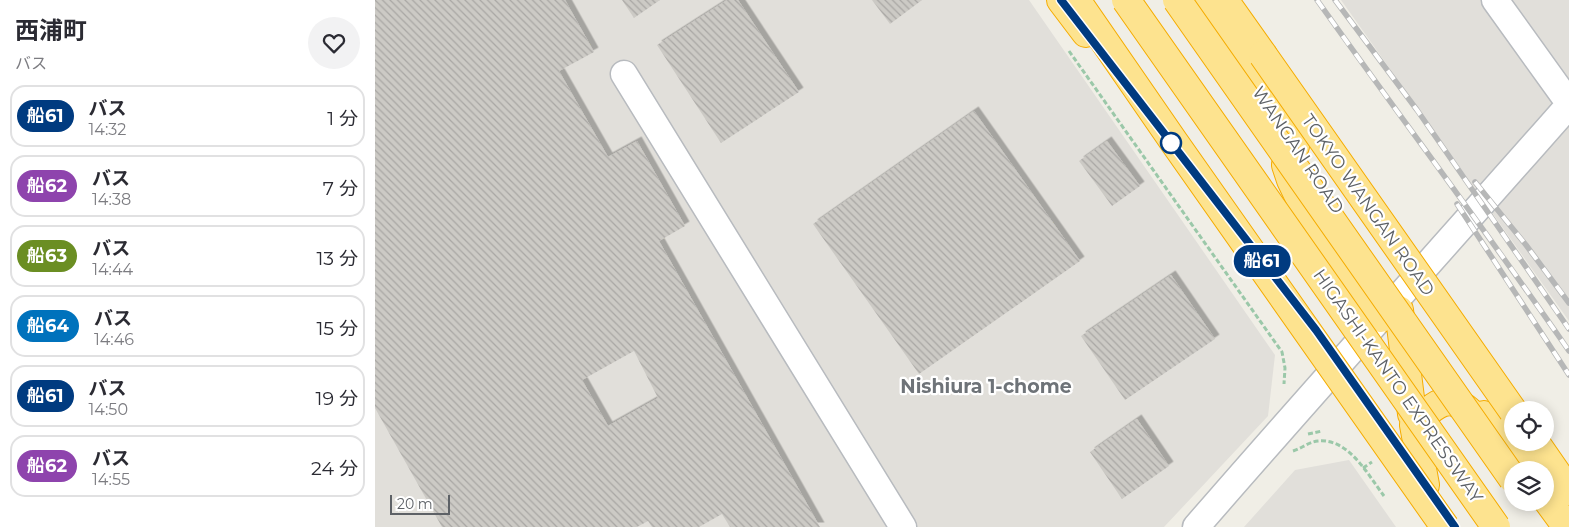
<!DOCTYPE html>
<html lang="ja">
<head>
<meta charset="utf-8">
<style>
	:root { --surface:#fff; --page:#f2f2f3; --text:#2b2b33; --muted:#7c7c81; --line:#e1e1e2 }
	body { margin:0; font-family:Montserrat,"Noto Sans JP",sans-serif; background:var(--page); color:var(--text); height:100vh; display:flex; flex-direction:column; font-size:19px; white-space:nowrap }
	* { box-sizing:border-box; margin:0 }
	p { font-size:16px; color:var(--muted) }
	.icon { flex:none; width:28px; height:28px; fill:none; stroke:currentColor; stroke-width:2; stroke-linecap:round; stroke-linejoin:round }
	.map { position:relative; flex:1; overflow:hidden }
	.drawer { display:flex; flex-direction:column; background:var(--surface); width:375px }
	.drawer>* { flex:none }
	.badge { padding:0 10px; border-radius:16px; font-size:18px; line-height:32px }
	.fabs { position:absolute; left:1129px; top:401px; display:grid; gap:10px }
	.fabs a { display:grid; place-items:center; width:50px; height:50px; border-radius:50%; background:var(--surface); box-shadow:0 2px 12px #0003; font-size:25px }
	.scale { position:absolute; left:15px; bottom:12px; width:60px; box-sizing:border-box; padding-left:5px; border:2px solid #5d6166; border-top:0; font-size:14px; line-height:18px; white-space:nowrap; color:#5d6166; -webkit-text-stroke:4px #fff; paint-order:stroke }
	.map>.badge { position:absolute; translate:-50% -50%; box-shadow:0 0 0 2px #fff }
	.round { display:grid; place-items:center; flex:none; width:52px; height:52px; border-radius:26px; background:var(--page) }
	.headline { display:flex; align-items:center; justify-content:space-between; height:85px; padding:0 15px }
	h1 { font-size:24px; font-weight:700; line-height:38px }
	ul { padding:0; list-style:none }
	li { display:flex; align-items:center; gap:15px; height:62px; margin:0 10px 8px; padding:0 5px; border:2px solid var(--line); border-radius:15px }
	li div { flex:1 }
	li b { display:block; font-size:19px }
	li em { font-style:normal }
	li .badge { min-width:55px; font-weight:700; text-align:center }
	main { display:flex; flex:1; min-height:0 }
	.map>svg:first-child { display:block }
	.industrial { fill:#e1dfda }
	.building { fill:url(#building-back-hatch); fill-rule:evenodd; filter:url(#shadow) }
	.lines { fill:none; stroke-linecap:round; stroke-linejoin:round }
	.minor-casing { stroke:#b8bbbf; stroke-width:29 }
	.highway-casing { stroke:#f5ac00; stroke-width:30 }
	.path { stroke:#9bc8a9; stroke-width:3; stroke-dasharray:5 2.5; stroke-linecap:butt }
	.minor { stroke:#fff; stroke-width:26 }
	.highway { stroke:#fde38f; stroke-width:28 }
	.rail-casing { stroke:#b6b7b7; stroke-width:5.5 }
	.rail { stroke:#fff; stroke-width:4; stroke-dasharray:11; stroke-linecap:butt }
	.highway-bridge-casing { stroke:#f5ac00; stroke-width:30; stroke-linecap:butt }
	.path-bridge { stroke:#9bc8a9; stroke-width:3; stroke-dasharray:5 2.5; stroke-linecap:butt }
	.highway-bridge { stroke:#fde38f; stroke-width:28 }
	.line-casing { stroke:#fff; stroke-width:11 }
	.line { stroke:#003b80; stroke-width:8 }
	.stop-dot { fill:#fff; stroke:#003b80; stroke-width:2.5 }
	.labels { text-anchor:middle; stroke-width:4.5; stroke-linejoin:round; paint-order:stroke }
	.street-label { font-size:18px; fill:#5d6166; stroke:#fff }
	.neighbourhood-label { font-size:19px; font-weight:bold; fill:#6e7378; stroke:#fff }
</style>
</head>
<body>
<main>
<section class="drawer">
<div class="headline"><div><h1>西浦町</h1><p>バス</p></div><a class="round"><svg class="icon" aria-label="heart" viewBox="0 0 24 24"><path d="M12 20l-8-8c-3-5 5-10 8-4 3-6 11-1 8 4z"/></svg></a></div>
<ul>
<li><span class="badge" style="background:#003b80;color:#fff">船61</span><div><b>バス</b><p>14:32</p></div><em>1 分</em></li>
<li><span class="badge" style="background:#8e44ad;color:#fff">船62</span><div><b>バス</b><p>14:38</p></div><em>7 分</em></li>
<li><span class="badge" style="background:#6b8e23;color:#fff">船63</span><div><b>バス</b><p>14:44</p></div><em>13 分</em></li>
<li><span class="badge" style="background:#0072bc;color:#fff">船64</span><div><b>バス</b><p>14:46</p></div><em>15 分</em></li>
<li><span class="badge" style="background:#003b80;color:#fff">船61</span><div><b>バス</b><p>14:50</p></div><em>19 分</em></li>
<li><span class="badge" style="background:#8e44ad;color:#fff">船62</span><div><b>バス</b><p>14:55</p></div><em>24 分</em></li>
</ul>
</section>
<div class="map">
<svg width="1194" height="527" viewBox="0 0 1194 527">
	<defs>
		<pattern id="building-back-hatch" width="6" height="6" patternUnits="userSpaceOnUse" patternTransform="scale(1.25)"><rect width="6" height="6" fill="#cccac5"/><path d="M-1 5l2 2M0 0l6 6M5-1l2 2" fill="none" stroke="#a9a7a4"/></pattern>
		<filter id="shadow"><feDropShadow dx="4.5" dy="-4.5" stdDeviation="0" flood-color="#0004"/></filter>
	</defs>
	<rect width="100%" height="100%" fill="#f0eee6"/>
	<!-- industrial -->
	<path class="industrial" d="M0,0H654L900,355L893,416L789,527H0Z
		M966,0H1194V321Z
		M974,460L1021,527H869L920,470Z"/>
	<!-- building -->
	<path class="building" d="M0,0H190L219,52L184,71L233,157L262,141L310,226L284,241L445,527H355L347,514L324,527H277L273,521L262,527H67L0,408ZM259,351L283,398L233,426L207,380Z
		M247,0H285L259,18Z
		M352,0H363L424,92L346,143L282,45Z
		M497,0H547L515,24Z
		M599,111L705,261L544,374L438,224Z
		M732,141L765,186L737,206L704,161Z
		M796,275L840,339L750,400L706,336Z
		M762,419L794,466L747,499L715,452Z"/>
	<g class="lines">
		<defs>
			<path id="minor" d="M1120,0L1194,103
				M249,74L528,527
				M821,527C944,385 1070,246 1194,105"/>
			<path id="highway" d="M686,0L711,33
				M822,0L920,146
				M849,0L888,55
				M911,165L916,180L926,201L1006,318
				M1024,310L1037,414
				M1109,415L1150,470
				M1160,442L1194,491
				M1050,485L1039,425C1051,413 1069,392 1087,406C1092,409 1096,413 1100,417
				M1170,497L1192,527"/>
		</defs>
		<!-- minor casing -->
		<use href="#minor" class="minor-casing"/>
		<!-- highway casing -->
		<use href="#highway" class="highway-casing"/>
		<!-- path -->
		<path class="path" d="M694,51L907,352L910,368L909,384
			M933,434L947,431
			M918,451C927,448 934,442 943,441C974,438 993,475 1009,496"/>
		<!-- minor -->
		<use href="#minor" class="minor"/>
		<!-- highway -->
		<use href="#highway" class="highway"/>
		<defs>
			<path id="rail" d="M942,0C1025,117 1112,232 1194,351
				M960,0L1042,110L1194,329
				M1100,182L1151,245L1194,303
				M1082,204L1194,375"/>
		</defs>
		<!-- rail casing -->
		<use href="#rail" class="rail-casing"/>
		<!-- rail -->
		<use href="#rail" class="rail"/>
		<defs>
			<path id="highway-bridge" d="M701,0L799,142L1070,527
				M751,0L1121,527
				M802,0L1138,479
				M888,55L1138,411"/>
		</defs>
		<!-- highway-bridge casing -->
		<use href="#highway-bridge" class="highway-bridge-casing"/>
		<!-- path-bridge -->
		<path class="path-bridge" d="M988,468L997,462"/>
		<!-- highway-bridge -->
		<use href="#highway-bridge" class="highway-bridge"/>
	</g>
	<g class="lines">
		<defs>
			<path id="line" d="M686,0L941,330L1080,527"/>
		</defs>
		<!-- line casing -->
		<use href="#line" class="line-casing"/>
		<!-- line -->
		<use href="#line" class="line"/>
	</g>
	<!-- markers -->
	<circle class="stop-dot" cx="796" cy="143" r="10"/>
	<g class="labels">
		<!-- street labels -->
		<g class="street-label">
			<text transform="translate(923 150) rotate(56)" y="6">WANGAN ROAD</text>
			<text transform="translate(993 205) rotate(55)" y="6">TOKYO WANGAN ROAD</text>
			<text transform="translate(1023 386) rotate(55)" y="6">HIGASHI-KANTO EXPRESSWAY</text>
		</g>
		<!-- neighbourhood labels -->
		<g class="neighbourhood-label">
			<text x="611" y="393">Nishiura 1-chome</text>
		</g>
	</g>
</svg>
<div class="fabs">
<a><svg class="icon" aria-label="locate" viewBox="0 0 24 24"><circle cx="12" cy="12" r="6"/><path d="M12 2v4M12 18v4M2 12h4M18 12h4"/></svg></a>
<a><svg class="icon" aria-label="layers" viewBox="0 0 24 24"><path d="M12 4l9 5-9 5-9-5zM3 14l9 5 9-5"/></svg></a>
</div>
<div class="scale">20 m</div>
<b class="badge" style="left:887px;top:261px;background:#003b80;color:#fff">船61</b>
</div>
</main>
</body>
</html>
